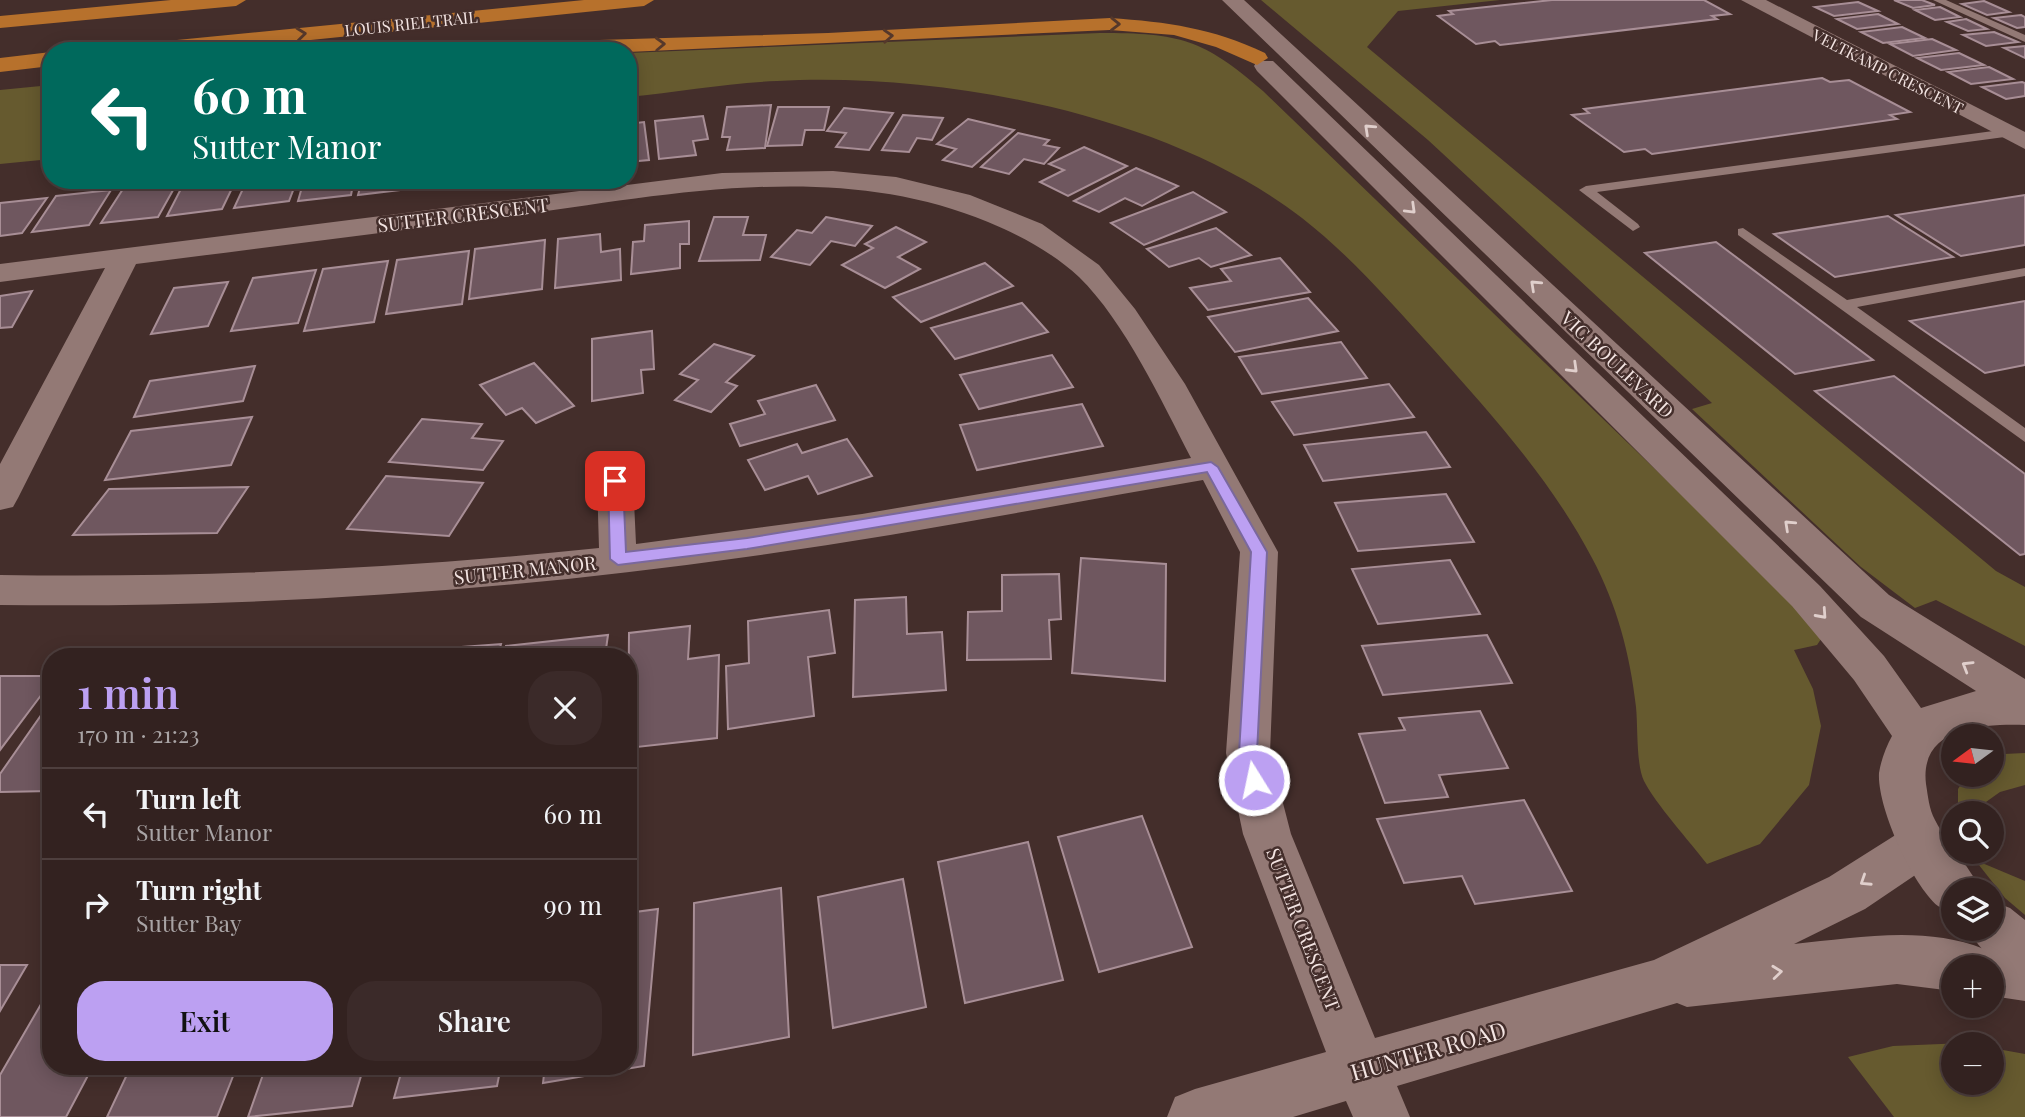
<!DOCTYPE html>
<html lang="en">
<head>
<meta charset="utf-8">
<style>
	body { margin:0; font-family:"Playfair Display",serif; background:#3b2a29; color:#f1f3f6; height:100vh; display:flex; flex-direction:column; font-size:26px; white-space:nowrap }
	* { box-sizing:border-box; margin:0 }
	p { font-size:23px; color:#a9a4a5 }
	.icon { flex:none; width:38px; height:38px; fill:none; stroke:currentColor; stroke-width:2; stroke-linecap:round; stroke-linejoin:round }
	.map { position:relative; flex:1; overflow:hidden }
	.drawer { position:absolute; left:42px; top:648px; width:595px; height:427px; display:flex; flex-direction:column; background:#332220; border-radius:28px; box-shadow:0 4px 18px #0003,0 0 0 2px #4e3f3e }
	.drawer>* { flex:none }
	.guide { position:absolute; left:42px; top:42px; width:595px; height:147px; border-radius:28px; box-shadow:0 4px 18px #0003,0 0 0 2px #4e3f3e; background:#00695c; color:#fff; overflow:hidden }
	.needle { width:46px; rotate:255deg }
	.controls { position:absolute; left:1941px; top:724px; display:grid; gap:14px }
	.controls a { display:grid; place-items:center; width:63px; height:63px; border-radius:50%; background:#332220; box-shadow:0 4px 18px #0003,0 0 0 2px #4e3f3e; font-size:35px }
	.pin { position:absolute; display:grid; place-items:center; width:60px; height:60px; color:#fff; margin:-30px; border-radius:14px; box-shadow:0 4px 10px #0006 }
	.me { position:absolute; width:77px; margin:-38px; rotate:350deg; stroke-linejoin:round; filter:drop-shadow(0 0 5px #0008) }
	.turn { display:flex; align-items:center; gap:24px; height:147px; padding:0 35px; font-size:32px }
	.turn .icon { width:91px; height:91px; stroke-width:2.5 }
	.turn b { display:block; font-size:49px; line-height:60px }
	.round { display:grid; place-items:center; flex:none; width:74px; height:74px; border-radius:28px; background:#3b2a29 }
	.head { display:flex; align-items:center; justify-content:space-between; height:119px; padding:0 35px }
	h1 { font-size:42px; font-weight:600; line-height:52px; color:#bca0f2 }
	.primary-button { display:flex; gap:14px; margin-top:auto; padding:14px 35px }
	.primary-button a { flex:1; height:80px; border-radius:28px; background:#bca0f2; color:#111; font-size:28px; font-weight:600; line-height:80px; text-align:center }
	.primary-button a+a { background:#3b2a29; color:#f1f3f6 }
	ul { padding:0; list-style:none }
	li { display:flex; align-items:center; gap:21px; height:91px; padding:0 35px; border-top:2px solid #4e3f3e }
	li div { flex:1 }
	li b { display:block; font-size:26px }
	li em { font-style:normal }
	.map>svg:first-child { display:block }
	.green { fill:#665a2f }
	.building { fill:#6f575f; stroke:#a88e96; stroke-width:2 }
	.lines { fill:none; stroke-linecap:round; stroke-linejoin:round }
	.service { fill:#937975; fill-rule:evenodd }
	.minor { fill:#937975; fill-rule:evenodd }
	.tertiary { fill:#937975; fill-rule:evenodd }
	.motorway { fill:#b7712c; fill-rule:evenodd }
	.oneway { stroke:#55382b }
	.oneway2 { stroke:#e0cfcc }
	.route { fill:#bca0f2; stroke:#7a689d; stroke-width:2 }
	.labels { text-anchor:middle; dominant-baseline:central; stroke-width:5; stroke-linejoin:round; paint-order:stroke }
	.far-street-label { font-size:16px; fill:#f3e4e2; stroke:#442e2b }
	.street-label { font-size:19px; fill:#f3e4e2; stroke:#442e2b }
	.near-street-label { font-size:23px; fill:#f3e4e2; stroke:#442e2b }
</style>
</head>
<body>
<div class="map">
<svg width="2025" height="1117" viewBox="0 0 2025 1117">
	<rect width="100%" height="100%" fill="#442e2b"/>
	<g class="green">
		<polygon points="1261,0 1500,0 1398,11 1367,47 1996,571 2025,587 2025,646 1936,600 1915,608 1861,567 1692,409 1712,403 1428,140"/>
		<path d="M1100 33C1180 33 1203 39 1263 91L1825 633 1817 645 1794 650 1813 689 1821 726 1809 785 1760 844 1707 864C1690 842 1655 803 1644 781 1636 765 1638 726 1636 707 1630 654 1617 605 1592 558 1551 480 1492 415 1434 350 1392 304 1352 257 1302 218 1167 114 944 72 777 81 727 83 678 92 628 97V53Z"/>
		<polygon points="51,85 51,159 0,164 0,90"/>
		<polygon points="2025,753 2025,785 2000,792 1969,814 1958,814 1958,789 1967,775 1992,775 1992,759 2004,754"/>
		<polygon points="1975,860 2025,881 2025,915 2005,898"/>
		<polygon points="1965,1043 1976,1045 1953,1045 1953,1083 1992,1083 1992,1048 2025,1054 2025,1117 1894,1117 1848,1057 1893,1046"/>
	</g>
	<g class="building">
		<polygon points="1552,0 1704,0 1730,14 1712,16 1717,19 1500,45 1495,41 1476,44 1438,16 1453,14 1449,11"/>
		<polygon points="1894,0 1922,0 1935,5 1913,8"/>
		<polygon points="1984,1 2009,12 1987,15 1962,4"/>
		<polygon points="1858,2 1878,11 1834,16 1815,7"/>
		<polygon points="1940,7 1960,17 1935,20 1915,10"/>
		<polygon points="1878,14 1898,24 1857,29 1837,19"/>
		<polygon points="2021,15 2025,17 2025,27 2017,28 1994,18"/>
		<polygon points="1966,19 1987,29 1968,31 1947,22"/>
		<polygon points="1902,27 1925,38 1883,43 1861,32"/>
		<polygon points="1994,32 2018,42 1986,46 1963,35"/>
		<polygon points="1932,39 1956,50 1913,56 1890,44"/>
		<polygon points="2025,46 2025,58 2004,48"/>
		<polygon points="1959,53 1984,65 1941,70 1917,58"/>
		<polygon points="1989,67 2013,79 1971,84 1948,72"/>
		<polygon points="1822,78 1830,82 1849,80 1910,112 1890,115 1897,119 1652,154 1645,149 1624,152 1572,115 1589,113 1584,109"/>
		<polygon points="2022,82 2025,83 2025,96 2006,99 1982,87"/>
		<polygon points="771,105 765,148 727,150 730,137 722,137 727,107"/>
		<polygon points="778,107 829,107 824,130 805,130 802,145 767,146"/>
		<polygon points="844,108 893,113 869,150 836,147 846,133 827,131"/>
		<polygon points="903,115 943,118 932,140 917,138 909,152 882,150"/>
		<polygon points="703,116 708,139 693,141 696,155 659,159 655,121"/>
		<polygon points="968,119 1014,130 972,167 943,160 956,149 937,144"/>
		<polygon points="644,122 649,160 628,162 628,124"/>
		<polygon points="1018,133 1049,140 1044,145 1059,148 1044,164 1024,159 1009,174 981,167"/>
		<polygon points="1084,147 1127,166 1068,196 1040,182 1064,170 1049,164"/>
		<polygon points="1136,168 1178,186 1142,206 1125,198 1099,212 1074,201"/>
		<polygon points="236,180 222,209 167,216 185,181"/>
		<polygon points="247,180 297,180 289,201 234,208"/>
		<polygon points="304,180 354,180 351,195 298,201"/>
		<polygon points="362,180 410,180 408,189 358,195"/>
		<polygon points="415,180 466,180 413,187"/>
		<polygon points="177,183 158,217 101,223 123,189"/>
		<polygon points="111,190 89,225 32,232 56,196"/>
		<polygon points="1193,192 1226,212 1144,245 1111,223"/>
		<polygon points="2025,195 2025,245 1961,256 1896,215"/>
		<polygon points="47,198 22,233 0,236 0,203"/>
		<polygon points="1888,216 1953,257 1835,277 1774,234"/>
		<polygon points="714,217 748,217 743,235 766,235 760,260 699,261"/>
		<polygon points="826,217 872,226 855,246 831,241 810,265 771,257 797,230 812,233"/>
		<polygon points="689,221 689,244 680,244 680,268 631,274 633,242 644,241 645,225"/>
		<polygon points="896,227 926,242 898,257 920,269 885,288 842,265 873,248 865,244"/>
		<polygon points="1216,228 1251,255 1211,267 1199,258 1169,267 1147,249"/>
		<polygon points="600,234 601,252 620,249 621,280 555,288 558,239"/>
		<polygon points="545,240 542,289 469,299 475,249"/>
		<polygon points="1716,242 1873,360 1795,374 1645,253"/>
		<polygon points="469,251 462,304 386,314 397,260"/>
		<polygon points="1280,258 1310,292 1208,310 1190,288 1231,281 1221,269"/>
		<polygon points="388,261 374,322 304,331 323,269"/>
		<polygon points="985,263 1013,286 921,322 893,297"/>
		<polygon points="316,270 298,323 231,331 253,278"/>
		<polygon points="228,282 208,326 151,334 174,288"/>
		<polygon points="32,291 12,327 0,328 0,296"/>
		<polygon points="1308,298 1338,331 1235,352 1208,317"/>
		<polygon points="2025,301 2025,365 1985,373 1910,321"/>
		<polygon points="1022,303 1048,332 955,359 931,328"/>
		<polygon points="652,331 654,369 641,370 643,393 592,401 592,339"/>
		<polygon points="1341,342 1367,378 1262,394 1239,357"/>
		<polygon points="714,344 754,356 726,382 737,386 711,412 675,400 698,380 680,374"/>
		<polygon points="1052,355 1073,387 979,409 960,375"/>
		<polygon points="534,363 574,406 536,423 522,408 506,415 480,385"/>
		<polygon points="255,366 243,401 134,417 150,381"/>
		<polygon points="1894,376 2025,474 2025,554 2020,555 1815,391"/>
		<polygon points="1389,384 1414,417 1294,435 1272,402"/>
		<polygon points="816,385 835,420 740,446 730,424 765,414 758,401"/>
		<polygon points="1082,404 1103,446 977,470 960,425"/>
		<polygon points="252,417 231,465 105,480 131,431"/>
		<polygon points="422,419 482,424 472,438 503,441 483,470 389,462"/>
		<polygon points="1426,432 1450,467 1323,481 1304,445"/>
		<polygon points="847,439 872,476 818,494 808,476 765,490 748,460 797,444 802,453"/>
		<polygon points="386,476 483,483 449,536 347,529"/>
		<polygon points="248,487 217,533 73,535 109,489"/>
		<polygon points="1446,494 1474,542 1358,551 1335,503"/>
		<polygon points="1081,558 1166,564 1165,681 1072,673"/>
		<polygon points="1450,560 1480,614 1378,624 1352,569"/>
		<polygon points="1059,574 1061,619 1049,620 1051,659 967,660 968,612 1002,611 1002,575"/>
		<polygon points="906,597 907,634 942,632 946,690 853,697 855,600"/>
		<polygon points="829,610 835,653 808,657 814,716 728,729 726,666 749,663 748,621"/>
		<polygon points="690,626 688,659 719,655 717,738 628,748 629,633"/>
		<polygon points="608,635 605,656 504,656 506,646"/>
		<polygon points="1487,635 1512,683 1383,695 1362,646"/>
		<polygon points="501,644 498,656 406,656 407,651"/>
		<polygon points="394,651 392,656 317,656"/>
		<polygon points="0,676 51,676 51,682 0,750"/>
		<polygon points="51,701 51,791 0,792 0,774"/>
		<polygon points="1480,711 1508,768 1439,775 1448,797 1385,803 1359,734 1405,730 1399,718"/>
		<polygon points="1524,800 1572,891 1475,904 1462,876 1404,883 1377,819"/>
		<polygon points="1142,816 1192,947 1099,972 1058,837"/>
		<polygon points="1028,842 1063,980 965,1003 938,862"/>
		<polygon points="903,879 926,1007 833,1028 818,897"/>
		<polygon points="781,888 789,1037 693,1055 694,903"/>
		<polygon points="658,909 644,1066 543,1083 545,1066 628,1066 628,913"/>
		<polygon points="0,965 27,965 0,1011"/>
		<polygon points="51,987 51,1066 93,1066 66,1117 0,1117 0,1075"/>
		<polygon points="131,1066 237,1066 217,1117 107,1117"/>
		<polygon points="266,1066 364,1066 352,1106 248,1117"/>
		<polygon points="403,1066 501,1066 497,1086 394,1098"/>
	</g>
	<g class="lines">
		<g class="service">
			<polygon points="1933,0 1946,0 2025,35 2025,42"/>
			<polygon points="2008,129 2012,130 2012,136 1597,192 1638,224 1640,227 1633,231 1579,190 1586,186"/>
			<polygon points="1743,228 1847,300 2025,268 2025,276 1857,307 2025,428 2025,442 1738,235 1738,229"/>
		</g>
		<g class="minor">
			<polygon points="1741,0 1766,0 2025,132 2025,149"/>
			<path d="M833 171 896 177 970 195 1042 224 1099 265 1135 309 1185 384 1278 552 1270 753 1291 834 1375 1038 1654 960 1829 877 1905 829 1922 823 1939 829 1946 844 1939 859 1865 909 1794 944C1856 938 1924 925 1984 949L1992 946 2025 949V1001L1992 996V968H1953V991L1897 984 1687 1007 1677 1003 1397 1086 1410 1117H1353L1346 1101 1293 1117H1167L1175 1097 1195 1089 1326 1052 1243 834 1226 753 1240 552 1203 480C1051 506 899 536 746 557 499 592 250 608 0 605V575C200 578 399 569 599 548L597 480 602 471 615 468 628 471 633 480 636 544 862 514 1191 458C1162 402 1125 322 1079 277 1053 253 1020 235 988 222 830 156 653 198 490 219 372 234 254 249 136 264L18 498 13 507 0 510V464L105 268 0 282V264L722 173Z"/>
		</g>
		<g class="tertiary">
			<path d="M1222 0H1244L1889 595 2025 679V725C1984 724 1919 726 1926 784 1928 796 1929 809 1935 820 1949 847 1968 863 1981 891H1953V913C1948 911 1942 909 1938 906 1912 884 1877 807 1879 773 1881 760 1886 747 1892 736L1854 680 1792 606 1257 71 1254 66 1257 61H1273L1820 586 1884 656 1921 708 1976 691 1861 617Z"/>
			<path d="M1992 901 2010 908 2025 920V977C2002 968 1979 952 1969 929H1992Z"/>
		</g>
		<g class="motorway">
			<polygon points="171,0 246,0 236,6 0,28 0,16"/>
			<polygon points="584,0 654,0 644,6 203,51 125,51 136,44"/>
			<path d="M1110 18C1168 22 1212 28 1265 53L1268 58 1257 65 1216 47 1174 35 1110 30 628 52 459 51 470 44 828 33Z"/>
			<polygon points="51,52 51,66 0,72 0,58"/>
		</g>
	</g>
	<defs><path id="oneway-chevron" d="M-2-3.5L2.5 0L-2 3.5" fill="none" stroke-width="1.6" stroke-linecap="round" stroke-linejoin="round" transform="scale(1.75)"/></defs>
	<g class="oneway">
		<use href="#oneway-chevron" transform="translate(1115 24) rotate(1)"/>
		<use href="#oneway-chevron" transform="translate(301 34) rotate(-6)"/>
		<use href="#oneway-chevron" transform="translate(888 36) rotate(-3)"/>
		<use href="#oneway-chevron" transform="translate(660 44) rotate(-2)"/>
	</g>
	<g class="oneway2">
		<use href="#oneway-chevron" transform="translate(1369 129) rotate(-137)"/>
		<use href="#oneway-chevron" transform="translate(1411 209) rotate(44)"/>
		<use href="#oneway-chevron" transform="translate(1535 285) rotate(-137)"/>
		<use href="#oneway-chevron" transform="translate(1573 368) rotate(44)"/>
		<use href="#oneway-chevron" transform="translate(1789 525) rotate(-137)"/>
		<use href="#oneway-chevron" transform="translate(1822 614) rotate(48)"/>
		<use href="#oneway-chevron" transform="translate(1967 666) rotate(-149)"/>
		<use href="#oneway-chevron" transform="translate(1865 881) rotate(147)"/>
		<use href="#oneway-chevron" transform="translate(1777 972) rotate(-6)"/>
	</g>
	<polygon class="route" points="1211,462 1218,467 1267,552 1257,753 1264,780 1261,786 1248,786 1239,753 1251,552 1207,472 747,549 618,565 610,559 608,481 615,476 623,481 626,552 747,538"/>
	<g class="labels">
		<g class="far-street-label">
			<text transform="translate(411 23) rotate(-6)">LOUIS RIEL TRAIL</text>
			<text transform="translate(1888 71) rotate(27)">VELTKAMP CRESCENT</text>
		</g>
		<g class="street-label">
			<text transform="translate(463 214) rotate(-7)">SUTTER CRESCENT</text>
			<text transform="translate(1618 364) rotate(43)">VIC BOULEVARD</text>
			<text transform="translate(525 569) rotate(-6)">SUTTER MANOR</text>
			<text transform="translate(1304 929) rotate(69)">SUTTER CRESCENT</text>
		</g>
		<g class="near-street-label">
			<text transform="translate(1428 1050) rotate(-16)">HUNTER ROAD</text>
		</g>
	</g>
</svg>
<div class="controls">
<a><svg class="needle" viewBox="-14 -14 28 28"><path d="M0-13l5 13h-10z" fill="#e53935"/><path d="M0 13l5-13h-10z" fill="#a9a4a5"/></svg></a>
<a><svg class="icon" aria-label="search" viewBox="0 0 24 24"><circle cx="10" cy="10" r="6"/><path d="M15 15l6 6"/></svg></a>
<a><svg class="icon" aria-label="layers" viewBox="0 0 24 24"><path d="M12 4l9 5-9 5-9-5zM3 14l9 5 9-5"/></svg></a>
<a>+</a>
<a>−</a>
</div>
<div class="pin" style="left:615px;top:481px;background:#d93025"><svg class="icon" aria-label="arrive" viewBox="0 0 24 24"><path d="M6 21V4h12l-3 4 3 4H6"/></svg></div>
<svg class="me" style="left:1254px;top:780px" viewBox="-20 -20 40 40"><circle r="17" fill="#bca0f2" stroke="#fff" stroke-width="3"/><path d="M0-11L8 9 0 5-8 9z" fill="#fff"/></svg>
<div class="guide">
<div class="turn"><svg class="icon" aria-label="left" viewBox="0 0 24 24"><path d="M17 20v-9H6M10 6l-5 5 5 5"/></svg><div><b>60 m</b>Sutter Manor</div></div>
</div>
<section class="drawer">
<div class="head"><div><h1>1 min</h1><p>170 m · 21:23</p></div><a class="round"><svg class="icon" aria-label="close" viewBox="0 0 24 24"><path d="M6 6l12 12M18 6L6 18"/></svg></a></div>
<ul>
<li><svg class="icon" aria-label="left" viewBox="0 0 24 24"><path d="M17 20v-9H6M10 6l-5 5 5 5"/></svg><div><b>Turn left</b><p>Sutter Manor</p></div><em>60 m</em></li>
<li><svg class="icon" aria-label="right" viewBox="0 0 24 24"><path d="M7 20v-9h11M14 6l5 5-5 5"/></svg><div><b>Turn right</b><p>Sutter Bay</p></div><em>90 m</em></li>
</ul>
<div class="primary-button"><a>Exit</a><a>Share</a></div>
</section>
</div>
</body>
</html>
